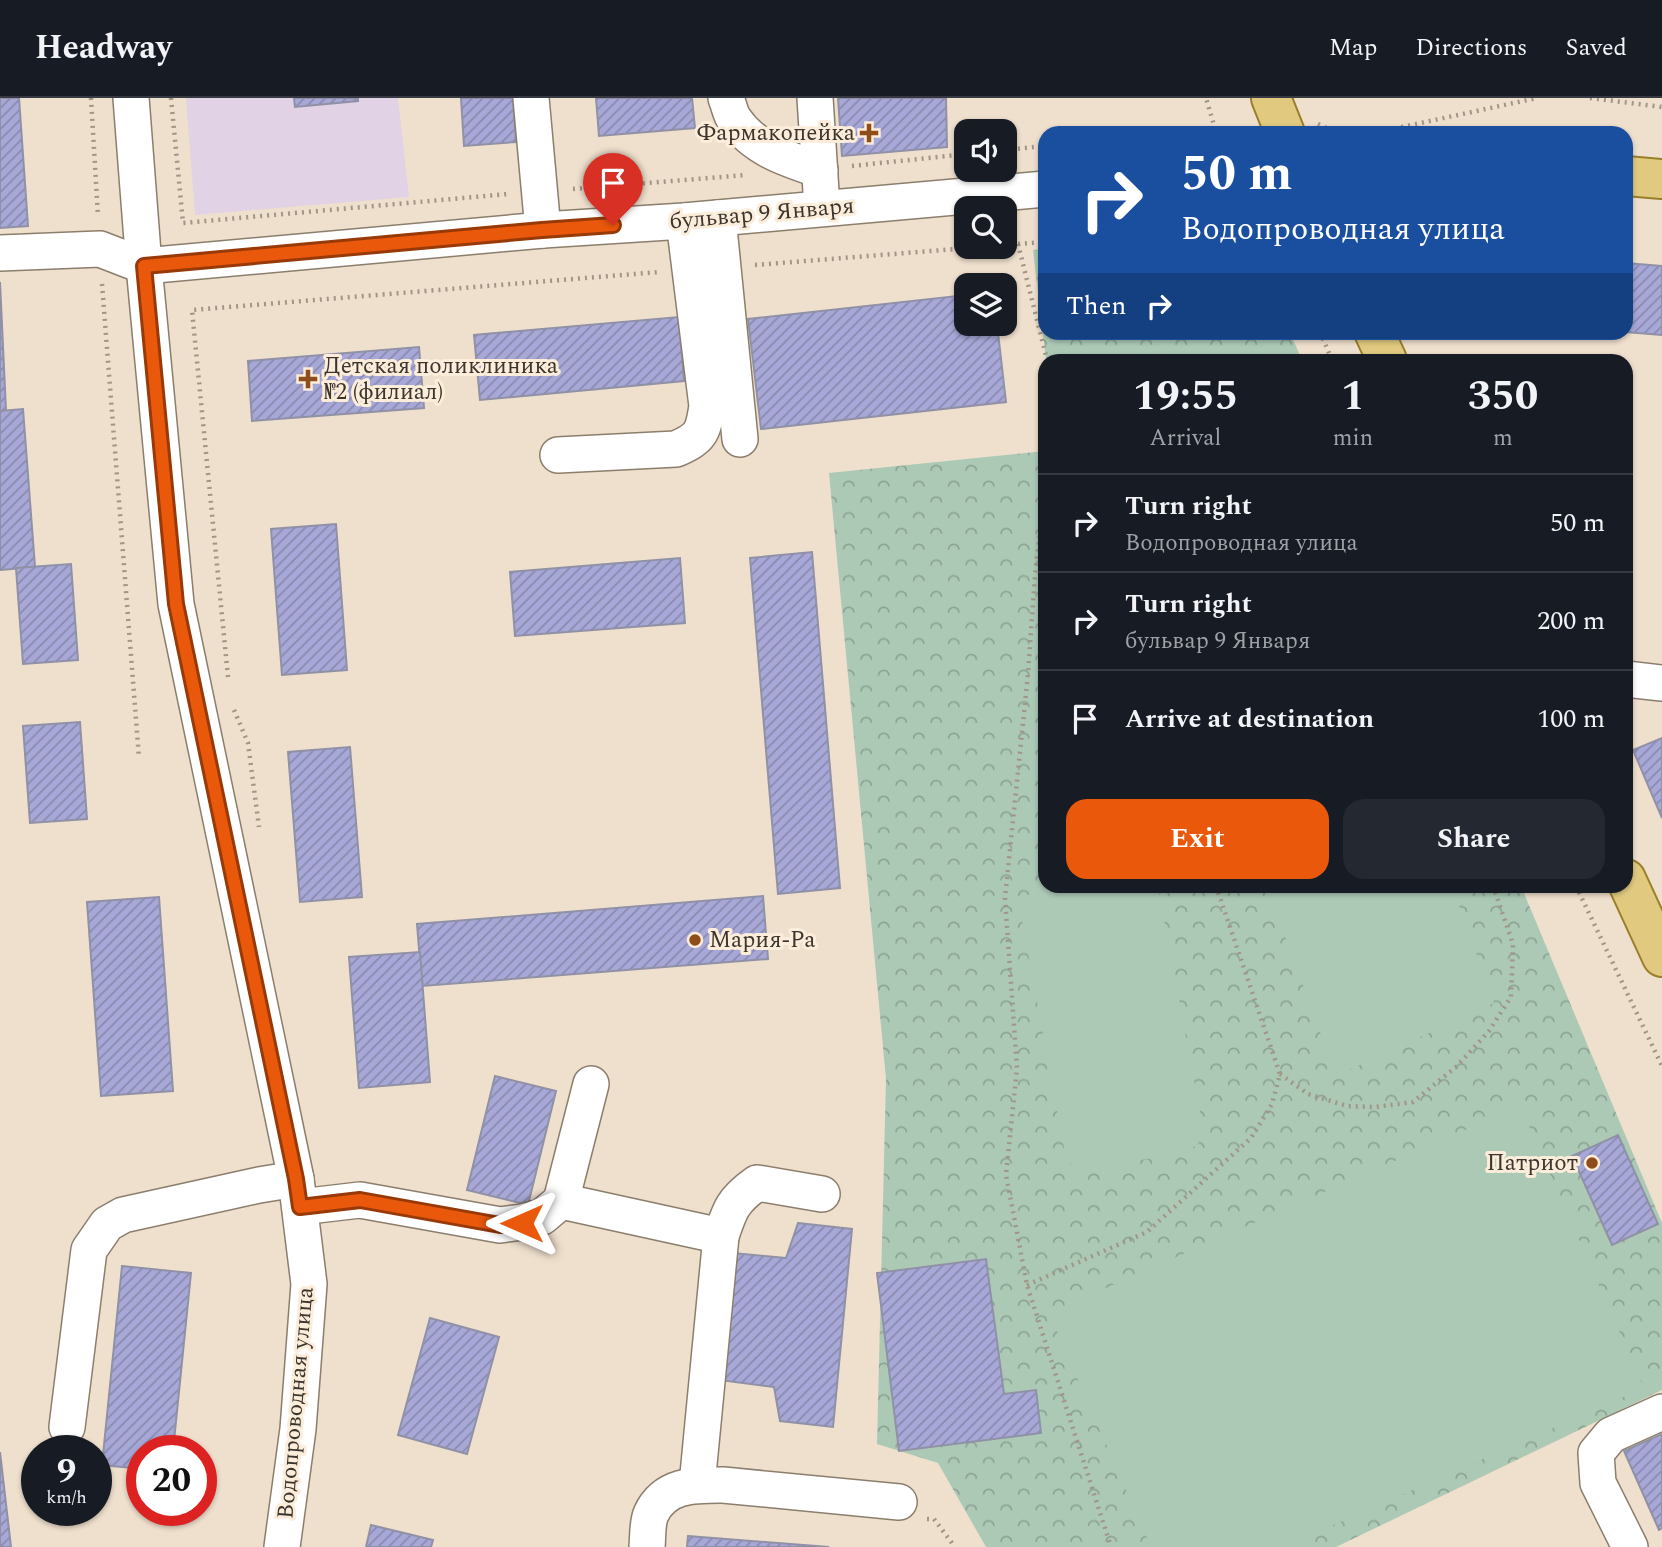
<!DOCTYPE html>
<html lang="en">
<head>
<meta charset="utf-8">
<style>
	body { margin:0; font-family:Spectral,serif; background:#242831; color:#f1f3f6; height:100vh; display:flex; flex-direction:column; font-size:26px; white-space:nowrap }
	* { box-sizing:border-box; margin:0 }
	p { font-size:23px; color:#9ea1a6 }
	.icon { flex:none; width:38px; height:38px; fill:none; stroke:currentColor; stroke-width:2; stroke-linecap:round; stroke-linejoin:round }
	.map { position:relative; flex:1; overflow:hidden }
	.sheet { position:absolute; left:1038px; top:256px; width:595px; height:539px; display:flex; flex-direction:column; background:#171b24; border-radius:21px; box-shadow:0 2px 5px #0004 }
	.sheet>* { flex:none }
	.banner { position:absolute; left:1038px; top:28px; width:595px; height:214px; border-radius:21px; box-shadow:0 2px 5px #0004; background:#1a4fa0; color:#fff; overflow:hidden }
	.tools { position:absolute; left:954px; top:21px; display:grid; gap:14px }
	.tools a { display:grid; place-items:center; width:63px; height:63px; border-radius:14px; background:#171b24; box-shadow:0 2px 5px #0004; font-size:35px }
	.speed { position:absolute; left:21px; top:1337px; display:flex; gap:14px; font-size:35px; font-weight:700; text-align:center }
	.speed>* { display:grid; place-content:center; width:91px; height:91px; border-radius:50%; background:#171b24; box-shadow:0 2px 5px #0004; line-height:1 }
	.speed small { font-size:18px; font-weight:400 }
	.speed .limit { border:10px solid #d22; background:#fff; color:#111 }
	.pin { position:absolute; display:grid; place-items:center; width:60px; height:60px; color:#fff; margin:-72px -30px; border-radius:50% 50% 50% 0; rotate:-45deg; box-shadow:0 0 7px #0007 }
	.pin .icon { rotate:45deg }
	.me { position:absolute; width:77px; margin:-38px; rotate:270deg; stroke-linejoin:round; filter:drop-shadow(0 0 5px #0008) }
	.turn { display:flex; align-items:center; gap:24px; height:147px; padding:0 28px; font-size:32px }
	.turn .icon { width:91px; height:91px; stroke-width:2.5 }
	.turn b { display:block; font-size:49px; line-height:60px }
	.then { display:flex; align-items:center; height:66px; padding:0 28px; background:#0003; gap:14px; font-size:26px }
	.eta { display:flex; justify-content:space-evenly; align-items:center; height:119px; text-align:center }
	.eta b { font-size:42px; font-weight:700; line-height:49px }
	.cta { display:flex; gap:14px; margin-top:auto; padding:14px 28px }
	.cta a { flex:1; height:80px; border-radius:21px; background:#ea580c; color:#fff; font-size:28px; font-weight:700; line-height:80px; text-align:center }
	.cta a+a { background:#242831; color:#f1f3f6 }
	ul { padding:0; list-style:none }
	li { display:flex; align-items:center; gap:21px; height:98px; padding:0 28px; border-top:2px solid #363941 }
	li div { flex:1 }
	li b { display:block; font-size:26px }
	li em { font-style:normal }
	header { display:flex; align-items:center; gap:42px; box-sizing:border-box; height:98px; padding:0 35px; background:#171b24; border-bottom:2px solid #363941 }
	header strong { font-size:33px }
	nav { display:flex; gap:38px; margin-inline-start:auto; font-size:24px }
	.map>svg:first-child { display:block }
	.education { fill:#e1d2e6 }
	.forest { fill:url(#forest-crowns) }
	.pitch { fill:#acc9b6 }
	.building { fill:url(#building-hatch); stroke:#9091a6; stroke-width:2 }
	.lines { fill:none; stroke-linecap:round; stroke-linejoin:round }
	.minor-casing { stroke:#8c7e6d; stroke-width:38 }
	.major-casing { stroke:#9a7f2b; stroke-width:42 }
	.path { stroke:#a09587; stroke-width:4.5; stroke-dasharray:2 5; stroke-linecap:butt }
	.minor { stroke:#fff; stroke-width:35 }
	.major { stroke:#e1ca7f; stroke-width:38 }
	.route-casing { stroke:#983908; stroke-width:18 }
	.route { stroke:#ea580c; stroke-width:12 }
	.poi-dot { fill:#8e4d19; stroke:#fcedda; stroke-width:2.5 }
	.labels { text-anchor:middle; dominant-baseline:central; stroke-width:6; stroke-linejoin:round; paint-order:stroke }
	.poi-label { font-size:23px; fill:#3b352e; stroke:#fcedda; text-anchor:end }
	.street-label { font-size:23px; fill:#3b352e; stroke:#fcedda }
</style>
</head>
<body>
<header>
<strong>Headway</strong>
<nav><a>Map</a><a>Directions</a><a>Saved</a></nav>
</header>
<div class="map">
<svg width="1662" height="1449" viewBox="0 0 1662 1449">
	<defs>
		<pattern id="forest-crowns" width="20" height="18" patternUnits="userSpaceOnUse" patternTransform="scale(1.75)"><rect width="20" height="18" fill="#acc9b6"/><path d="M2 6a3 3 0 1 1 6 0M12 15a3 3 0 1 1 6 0" fill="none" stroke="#8da494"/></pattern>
		<pattern id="building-hatch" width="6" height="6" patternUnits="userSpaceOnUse" patternTransform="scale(1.75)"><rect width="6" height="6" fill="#a7a8d7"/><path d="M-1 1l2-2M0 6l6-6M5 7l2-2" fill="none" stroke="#898aaf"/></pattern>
	</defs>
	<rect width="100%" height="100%" fill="#efdfcd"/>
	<polygon class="education" points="186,0 398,0 409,99 195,117"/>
	<g class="forest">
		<polygon points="1045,151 1045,234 1290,235 1302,262 1046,262 1033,152"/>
		<polygon points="1045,353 1045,788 1521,788 1662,1125 1662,1292 1336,1449 986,1449 938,1365 877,1346 886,981 829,375"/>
	</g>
	<g class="pitch">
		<polygon points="1059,788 1158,789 1203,1030 1198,1046 1187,1053 1085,1073 1075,1069 1066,1061 1021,817 1025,802 1032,792"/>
		<polygon points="1267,788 1452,788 1494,905 1336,978"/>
		<polygon points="1520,1008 1644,1290 1283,1449 1151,1449 1049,1215"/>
	</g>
	<g class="building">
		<polygon points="0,0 19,0 28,128 0,130"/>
		<polygon points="294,0 358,0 358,3 295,9"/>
		<polygon points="461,0 513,0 516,44 464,48"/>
		<polygon points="596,0 692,0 695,30 599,38"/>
		<polygon points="838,0 946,0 947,49 842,58"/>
		<polygon points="1626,165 1662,168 1662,237 1626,234"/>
		<polygon points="0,184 6,313 0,313"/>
		<polygon points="966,197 966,226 997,226 1006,304 761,331 748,221"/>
		<polygon points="679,219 684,283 480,302 474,237"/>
		<polygon points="419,249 424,310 252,323 248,263"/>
		<polygon points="23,311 35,469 0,472 0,313"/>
		<polygon points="336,426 347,572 282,577 271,431"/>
		<polygon points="812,454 840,790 778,796 750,460"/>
		<polygon points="680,460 685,525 515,538 510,474"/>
		<polygon points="71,466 78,562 23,566 16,470"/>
		<polygon points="80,624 87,721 30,725 23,628"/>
		<polygon points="1662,640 1662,720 1633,652"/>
		<polygon points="350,649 362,799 300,804 288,654"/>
		<polygon points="763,798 768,861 422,888 417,826"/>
		<polygon points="159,799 173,993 101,998 87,804"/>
		<polygon points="420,854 430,984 359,990 349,859"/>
		<polygon points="495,978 556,993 528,1107 467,1092"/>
		<polygon points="1618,1037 1658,1126 1612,1147 1572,1058"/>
		<polygon points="798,1125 852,1131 833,1329 780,1323 774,1289 719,1282 734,1155 786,1160"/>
		<polygon points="986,1161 1004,1296 1036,1292 1041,1335 899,1353 877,1175"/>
		<polygon points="122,1168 191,1175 173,1353 142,1353 142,1371 102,1367"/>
		<polygon points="430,1220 499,1239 467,1356 398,1337"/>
		<polygon points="1662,1336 1662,1430 1659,1432 1624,1353"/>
		<polygon points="0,1354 11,1449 0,1449"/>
		<polygon points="371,1427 433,1442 431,1449 366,1449"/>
		<polygon points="688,1438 829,1449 687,1449"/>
	</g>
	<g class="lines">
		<defs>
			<g id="minor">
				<polyline points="131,0 144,168 176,506 296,1081 309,1186 298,1331 282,1449"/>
				<polyline points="531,0 543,132"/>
				<path d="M726 0C729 7 730 15 734 21 754 51 787 61 820 72"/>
				<polyline points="815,0 821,94"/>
				<polyline points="718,120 740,341"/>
				<polyline points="0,155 100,151 144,168 543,132 684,123 1045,91"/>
				<path d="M558 357 676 351C701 340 703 335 707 308L684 123"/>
				<polyline points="1626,581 1662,585"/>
				<polyline points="561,1103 591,986"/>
				<polyline points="300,1109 360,1102 500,1127 522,1124 542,1119 561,1103 721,1138 697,1387"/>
				<path d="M721 1138C730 1111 733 1102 757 1085L822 1096"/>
				<polyline points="67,1329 89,1152 107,1126 123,1117 259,1087 296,1081"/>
				<path d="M647 1449C648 1439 647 1425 651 1416 665 1386 695 1387 723 1387L899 1404"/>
				<polyline points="1630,1449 1598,1385 1596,1355 1611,1337 1662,1314"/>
			</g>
			<g id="major">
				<polyline points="1271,0 1285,35"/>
				<polyline points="1626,78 1662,81"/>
				<polyline points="1374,234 1387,262"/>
				<polyline points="1626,781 1662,859"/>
			</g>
		</defs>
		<use href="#minor" class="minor-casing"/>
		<use href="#major" class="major-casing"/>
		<g class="path">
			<polyline points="91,0 98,118"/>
			<polyline points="171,0 183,125 508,96"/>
			<polyline points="1590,0 1662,9"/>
			<polyline points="1318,26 1331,32 1347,35"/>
			<polyline points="1205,35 1216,34 1206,0"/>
			<polyline points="1374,35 1537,0"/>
			<polyline points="1004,52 1045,48"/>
			<polyline points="852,68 966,56"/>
			<polyline points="573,91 746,77"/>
			<polyline points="1018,146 1047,262"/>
			<polyline points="1004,147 1045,144"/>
			<polyline points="755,167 981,149"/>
			<polyline points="102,186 139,660"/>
			<polyline points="1320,234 1332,262"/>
			<polyline points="1045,396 1035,476 1028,576 1005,800 1017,970 1006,1077 1027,1187 1111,1449"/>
			<polyline points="228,579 192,212 659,174"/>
			<polyline points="234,612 248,645 259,729"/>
			<polyline points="1576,788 1662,968"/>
			<polyline points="1280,976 1308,996 1347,1008 1375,1009 1413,1004 1457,968 1489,933 1511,899 1513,846 1493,788"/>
			<polyline points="1027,1187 1147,1134 1251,1040 1272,1006 1280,976 1216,788"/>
			<polyline points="927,1421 934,1421 955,1449"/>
		</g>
		<use href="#minor" class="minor"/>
		<use href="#major" class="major"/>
	</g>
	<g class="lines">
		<defs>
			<polyline id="route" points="522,1125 500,1127 360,1102 300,1109 296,1081 176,506 144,168 542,132 613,127"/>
		</defs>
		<use href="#route" class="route-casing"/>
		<use href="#route" class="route"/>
	</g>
	<g class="poi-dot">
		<path d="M865.5 24.5h7v7h7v7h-7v7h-7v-7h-7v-7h7z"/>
		<path d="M304.5 270.5h7v7h7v7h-7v7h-7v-7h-7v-7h7z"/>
		<circle cx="695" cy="842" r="7"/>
		<circle cx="1592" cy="1065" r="7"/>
	</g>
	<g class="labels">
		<g class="poi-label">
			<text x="855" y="35">Фармакопейка</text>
			<text x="324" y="268" text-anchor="start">Детская поликлиника<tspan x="324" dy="26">№2 (филиал)</tspan></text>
			<text x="709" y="842" text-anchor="start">Мария-Ра</text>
			<text x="1578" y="1065">Патриот</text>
		</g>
		<g class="street-label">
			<text transform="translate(762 116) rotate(-5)">бульвар 9 Января</text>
			<text transform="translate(296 1305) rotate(-85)">Водопроводная улица</text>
		</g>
	</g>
</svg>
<div class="tools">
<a><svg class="icon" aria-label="sound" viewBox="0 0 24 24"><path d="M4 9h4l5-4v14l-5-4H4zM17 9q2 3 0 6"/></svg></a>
<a><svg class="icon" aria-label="search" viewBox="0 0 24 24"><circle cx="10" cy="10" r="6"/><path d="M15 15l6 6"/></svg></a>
<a><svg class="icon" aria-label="layers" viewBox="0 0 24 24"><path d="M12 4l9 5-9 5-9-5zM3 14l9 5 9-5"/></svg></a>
</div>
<div class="speed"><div>9<small>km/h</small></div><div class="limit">20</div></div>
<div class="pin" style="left:613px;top:127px;background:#d93025"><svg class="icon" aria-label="arrive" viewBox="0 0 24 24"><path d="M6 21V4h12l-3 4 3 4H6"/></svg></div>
<svg class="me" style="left:522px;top:1125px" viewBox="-20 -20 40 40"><path d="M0-17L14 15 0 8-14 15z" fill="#ea580c" stroke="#fff" stroke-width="4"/></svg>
<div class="banner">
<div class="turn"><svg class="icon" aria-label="right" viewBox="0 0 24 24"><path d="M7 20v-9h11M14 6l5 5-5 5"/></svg><div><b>50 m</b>Водопроводная улица</div></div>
<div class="then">Then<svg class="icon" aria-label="right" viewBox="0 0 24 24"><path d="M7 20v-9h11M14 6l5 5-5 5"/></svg></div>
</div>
<section class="sheet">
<div class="eta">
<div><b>19:55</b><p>Arrival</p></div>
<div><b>1</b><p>min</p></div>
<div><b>350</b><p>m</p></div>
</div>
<ul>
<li><svg class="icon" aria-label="right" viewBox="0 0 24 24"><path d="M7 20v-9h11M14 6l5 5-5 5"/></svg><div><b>Turn right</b><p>Водопроводная улица</p></div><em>50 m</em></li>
<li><svg class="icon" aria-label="right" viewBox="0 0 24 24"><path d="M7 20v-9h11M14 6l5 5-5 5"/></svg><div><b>Turn right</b><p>бульвар 9 Января</p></div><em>200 m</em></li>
<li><svg class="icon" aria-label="arrive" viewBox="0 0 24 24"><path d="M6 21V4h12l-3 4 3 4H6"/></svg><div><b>Arrive at destination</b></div><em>100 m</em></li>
</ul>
<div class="cta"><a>Exit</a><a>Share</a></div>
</section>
</div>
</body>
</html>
